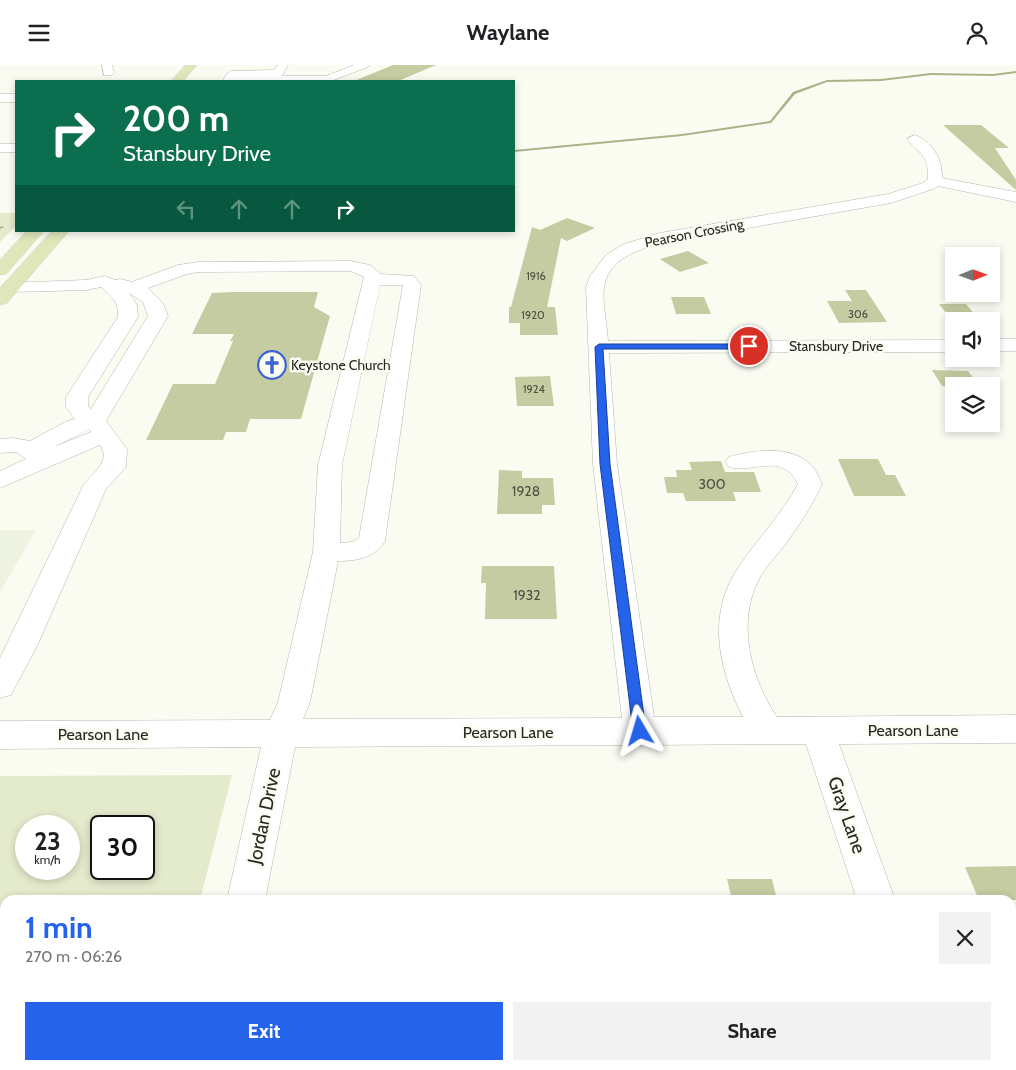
<!DOCTYPE html>
<html lang="en">
<head>
<meta charset="utf-8">
<style>
	body { margin:0; font-family:Cabin,sans-serif; background:#f2f2f2; color:#202124; height:100vh; display:flex; flex-direction:column; font-size:19px; white-space:nowrap }
	* { box-sizing:border-box; margin:0 }
	p { font-size:16px; color:#757577 }
	.icon { flex:none; width:28px; height:28px; fill:none; stroke:currentColor; stroke-width:2; stroke-linecap:round; stroke-linejoin:round }
	.map { position:relative; flex:1; overflow:hidden }
	.panel { position:absolute; left:0px; top:830px; width:1016px; height:175px; display:flex; flex-direction:column; background:#fff; border-radius:15px 15px 0 0; box-shadow:0 2px 8px #0003 }
	.panel>* { flex:none }
	.banner { position:absolute; left:15px; top:15px; width:500px; height:152px; border-radius:0px; box-shadow:0 2px 8px #0003; background:#0b6e4f; color:#fff; overflow:hidden }
	.needle { width:32px; rotate:89deg }
	.fabs { position:absolute; left:945px; top:182px; display:grid; gap:10px }
	.fabs a { display:grid; place-items:center; width:55px; height:55px; border-radius:0px; background:#fff; box-shadow:0 2px 8px #0003; font-size:25px }
	.speed { position:absolute; left:15px; top:750px; display:flex; gap:10px; font-size:25px; font-weight:700; text-align:center }
	.speed>* { display:grid; place-content:center; width:65px; height:65px; border-radius:50%; background:#fff; box-shadow:0 2px 8px #0003; line-height:1 }
	.speed small { font-size:12px; font-weight:400 }
	.speed .limit { border:2px solid #111; border-radius:8px; background:#fff; color:#111 }
	.pin { position:absolute; display:grid; place-items:center; width:42px; height:42px; color:#fff; margin:-21px; border:2px solid #fff; border-radius:50%; box-shadow:0 1px 5px #0007 }
	.me { position:absolute; width:55px; margin:-28px; rotate:353deg; stroke-linejoin:round; filter:drop-shadow(0 0 4px #0008) }
	.turn { display:flex; align-items:center; gap:18px; height:105px; padding:0 25px; font-size:22px }
	.turn .icon { width:65px; height:65px; stroke-width:2.5 }
	.turn b { display:block; font-size:35px; line-height:42px }
	.lanes { display:flex; align-items:center; height:48px; padding:0 25px; background:#0003; justify-content:center; gap:25px; direction:ltr }
	.lanes .off { opacity:.35 }
	.round { display:grid; place-items:center; flex:none; width:52px; height:52px; border-radius:0px; background:#f2f2f2 }
	.overview { display:flex; align-items:center; justify-content:space-between; height:85px; padding:0 25px }
	h1 { font-size:30px; font-weight:700; line-height:38px; color:#2563eb }
	.action { display:flex; gap:10px; margin-top:auto; padding:10px 25px }
	.action a { flex:1; height:58px; border-radius:0px; background:#2563eb; color:#fff; font-size:20px; font-weight:700; line-height:58px; text-align:center }
	.action a+a { background:#f2f2f2; color:#202124 }
	header { display:flex; justify-content:space-between; align-items:center; height:65px; padding:0 25px; background:#fff; font-size:22px; font-weight:700 }
	.map>svg:first-child { display:block }
	.built { fill:#eef2e0 }
	.green { fill:#e4eacc; fill-rule:evenodd }
	.lines { fill:none; stroke-linecap:round; stroke-linejoin:round }
	.stream { fill:#abb288; fill-rule:evenodd }
	.building { fill:#c5cca2 }
	.minor-casing { stroke:#b4b6ad; stroke-width:1 }
	.major-casing { stroke:#d8d8d8; stroke-width:1 }
	.minor { fill:#fff; fill-rule:evenodd }
	.major { fill:#dfe6b9; fill-rule:evenodd }
	.route { fill:#2563eb; stroke:#184099 }
	.labels { text-anchor:middle; dominant-baseline:central; stroke-width:5; stroke-linejoin:round; paint-order:stroke }
	.far-number-label { font-size:11px; fill:#4e5044 }
	.far-street-label { font-size:14px; fill:#272724; stroke:#fafcf2 }
	.far-poi-label { font-size:14px; fill:#272724; stroke:#fafcf2; text-anchor:start }
	.number-label { font-size:14px; fill:#4e5044 }
	.street-label { font-size:16px; fill:#272724; stroke:#fafcf2 }
	.near-street-label { font-size:19px; fill:#272724; stroke:#fafcf2 }
</style>
</head>
<body>
<header><svg class="icon" aria-label="menu" viewBox="0 0 24 24"><path d="M4 6h16M4 12h16M4 18h16"/></svg>Waylane<svg class="icon" aria-label="person" viewBox="0 0 24 24"><circle cx="12" cy="8" r="4"/><path d="M4 21q1-7 8-7t8 7"/></svg></header>
<div class="map">
<svg width="1016" height="1005" viewBox="0 0 1016 1005">
	<rect width="100%" height="100%" fill="#fafcf2"/>
	<polygon class="built" points="0,465 36,465 0,527"/>
	<g class="green">
		<polygon points="0,148 16,148 16,161 0,177"/>
		<path d="M232 710 200 835H5V1000H158L157 1005H0V711ZM26 761H69V804H26ZM101 761H144V804H101Z"/>
	</g>
	<g class="lines">
		<g class="stream">
			<polygon points="1016,6 1016,8 993,11 931,10 881,16 827,17 795,29 771,58 682,71 514,87 514,85 682,69 770,56 793,27 827,15 881,14 931,8 993,9"/>
			<polygon points="2,161 4,162 0,164 0,162"/>
		</g>
	</g>
	<g class="building">
		<polygon points="393,0 436,0 398,16 354,16"/>
		<polygon points="943,60 981,60 1009,83 995,83 1016,115 1016,125"/>
		<polygon points="567,153 595,163 567,176 561,173 547,242 555,242 558,270 520,270 520,258 509,258 509,242 511,242 532,162 540,165"/>
		<polygon points="688,186 709,198 680,207 660,194"/>
		<polygon points="845,225 866,225 887,257 839,258 827,236 852,236"/>
		<polygon points="232,227 318,227 314,242 330,251 301,354 250,354 246,367 226,367 223,375 146,375 173,319 215,319 233,276 230,276 234,269 192,269 212,228"/>
		<polygon points="671,232 704,232 711,249 676,249"/>
		<polygon points="939,239 966,239 980,256 952,256"/>
		<polygon points="932,305 968,306 979,321 942,321"/>
		<polygon points="550,311 554,341 517,341 515,312"/>
		<polygon points="838,394 878,394 886,410 895,410 906,431 854,431"/>
		<polygon points="721,396 725,407 754,407 761,427 733,427 736,436 686,436 683,428 667,428 664,412 677,412 676,405 692,405 689,397"/>
		<polygon points="499,405 522,406 522,413 553,413 555,440 542,440 542,449 497,449"/>
		<polygon points="482,501 554,501 557,554 485,554 486,518 481,518"/>
		<polygon points="1016,801 1016,835 979,835 965,802"/>
		<polygon points="727,814 772,814 777,835 732,835"/>
	</g>
	<g class="lines">
		<defs>
			<g id="minor">
				<polygon points="102,0 112,0 114,8 112,10 104,10"/>
				<polygon points="278,0 288,0 282,11 326,11 354,0 369,0 368,2 331,16 225,16 223,14 230,6 274,5"/>
				<rect x="0" y="29" width="16" height="8"/>
				<path d="M914 70C932 75 943 95 942 113L1016 127V137L938 121 933 124 891 138 662 178C639 184 608 194 604 222 602 237 607 260 608 276L954 275V287L609 288 617 399 654 652H743C718 603 706 548 740 500 759 472 782 449 798 419 782 386 754 409 729 402L725 397 729 392C754 385 793 379 813 402 817 407 819 413 822 419 812 441 799 461 784 481 776 492 765 502 759 514 736 558 751 614 777 652L1016 650V678L839 679 895 835H857L806 679 295 682 265 835H227L261 682 0 684V656L270 655 278 637 313 487 318 400 364 212 351 206 199 207 187 209 148 223 163 238 168 251 106 356 127 384 126 402 106 424 38 579 11 630 0 633V593L83 421C91 409 112 397 100 380L0 423V406L26 394 16 387 0 388V374L13 373 30 376 67 356 75 354 66 342V332L118 252C119 237 112 231 101 222L86 225 11 227 5 226 2 222 5 218 86 215 105 211 115 215 120 214 132 217 178 200 199 197 351 196 370 200 381 209 414 211 421 220 385 476C375 493 356 496 338 496L310 637 303 654 622 653 593 399 586 222 590 211 606 190 622 180 643 173 660 168 888 129 923 118 928 114C929 90 920 90 907 74ZM380 220H403L359 473 352 477 340 478 342 400ZM129 228 143 237 148 251 91 344 88 341V332L138 252 137 240ZM89 364 91 367 54 382Z"/>
				<rect x="0" y="79" width="16" height="8"/>
				<rect x="991" y="274" width="25" height="12"/>
				<polygon points="189,1000 233,1000 232,1005 188,1005"/>
				<polygon points="909,1000 953,1000 955,1005 911,1005"/>
			</g>
			<g id="major">
				<polygon points="186,0 197,0 183,16 171,16"/>
				<polygon points="27,166 44,166 6,209 0,210 0,195"/>
				<polygon points="52,166 69,166 7,238 0,240 0,223"/>
			</g>
		</defs>
		<use href="#minor" class="minor-casing"/>
		<use href="#major" class="major-casing"/>
		<use href="#minor" class="minor"/>
		<use href="#major" class="major"/>
	</g>
	<polygon class="route" points="599,279 749,279 753,281 749,284 603,284 610,399 646,666 644,670 640,672 635,670 633,666 600,399 595,282"/>
	<defs>
		<symbol id="church-ring" viewBox="-11 -11 22 22"><circle r="9.5" fill="#fafcf2" stroke="#3b63d4" stroke-width="1.5"/><path d="M-1.2-6h2.4v3.5h3.3v2.4h-3.3V6h-2.4V-.1h-3.3v-2.4h3.3Z" fill="#3b63d4"/></symbol>
	</defs>
	<g fill-rule="evenodd">
		<use href="#church-ring" x="256" y="284" width="32" height="32"/>
	</g>
	<g class="labels">
		<g class="far-number-label">
			<text x="536" y="211">1916</text>
			<text x="858" y="249">306</text>
			<text x="533" y="250">1920</text>
			<text x="534" y="324">1924</text>
		</g>
		<g class="far-street-label">
			<text transform="translate(694 168) rotate(-11)">Pearson Crossing</text>
			<text x="836" y="281">Stansbury Drive</text>
		</g>
		<g class="far-poi-label">
			<text x="291" y="300">Keystone Church</text>
		</g>
		<g class="number-label">
			<text x="712" y="419">300</text>
			<text x="526" y="426">1928</text>
			<text x="527" y="530">1932</text>
		</g>
		<g class="street-label">
			<text x="913" y="665">Pearson Lane</text>
			<text x="508" y="667">Pearson Lane</text>
			<text x="103" y="669">Pearson Lane</text>
		</g>
		<g class="near-street-label">
			<text transform="translate(847 750) rotate(71)">Gray Lane</text>
			<text transform="translate(264 751) rotate(-78)">Jordan Drive</text>
		</g>
	</g>
</svg>
<div class="fabs">
<a><svg class="needle" viewBox="-14 -14 28 28"><path d="M0-13l5 13h-10z" fill="#e53935"/><path d="M0 13l5-13h-10z" fill="#757577"/></svg></a>
<a><svg class="icon" aria-label="sound" viewBox="0 0 24 24"><path d="M4 9h4l5-4v14l-5-4H4zM17 9q2 3 0 6"/></svg></a>
<a><svg class="icon" aria-label="layers" viewBox="0 0 24 24"><path d="M12 4l9 5-9 5-9-5zM3 14l9 5 9-5"/></svg></a>
</div>
<div class="speed"><div>23<small>km/h</small></div><div class="limit">30</div></div>
<div class="pin" style="left:749px;top:281px;background:#d93025"><svg class="icon" aria-label="arrive" viewBox="0 0 24 24"><path d="M6 21V4h12l-3 4 3 4H6"/></svg></div>
<svg class="me" style="left:640px;top:666px" viewBox="-20 -20 40 40"><path d="M0-17L14 15 0 8-14 15z" fill="#2563eb" stroke="#fff" stroke-width="4"/></svg>
<div class="banner">
<div class="turn"><svg class="icon" aria-label="right" viewBox="0 0 24 24"><path d="M7 20v-9h11M14 6l5 5-5 5"/></svg><div><b>200 m</b>Stansbury Drive</div></div>
<div class="lanes"><svg class="icon off" aria-label="left" viewBox="0 0 24 24"><path d="M17 20v-9H6M10 6l-5 5 5 5"/></svg><svg class="icon off" aria-label="ahead" viewBox="0 0 24 24"><path d="M12 20V5M6 11l6-6 6 6"/></svg><svg class="icon off" aria-label="ahead" viewBox="0 0 24 24"><path d="M12 20V5M6 11l6-6 6 6"/></svg><svg class="icon" aria-label="right" viewBox="0 0 24 24"><path d="M7 20v-9h11M14 6l5 5-5 5"/></svg></div>
</div>
<section class="panel">
<div class="overview"><div><h1>1 min</h1><p>270 m · 06:26</p></div><a class="round"><svg class="icon" aria-label="close" viewBox="0 0 24 24"><path d="M6 6l12 12M18 6L6 18"/></svg></a></div>
<div class="action"><a>Exit</a><a>Share</a></div>
</section>
</div>
</body>
</html>
